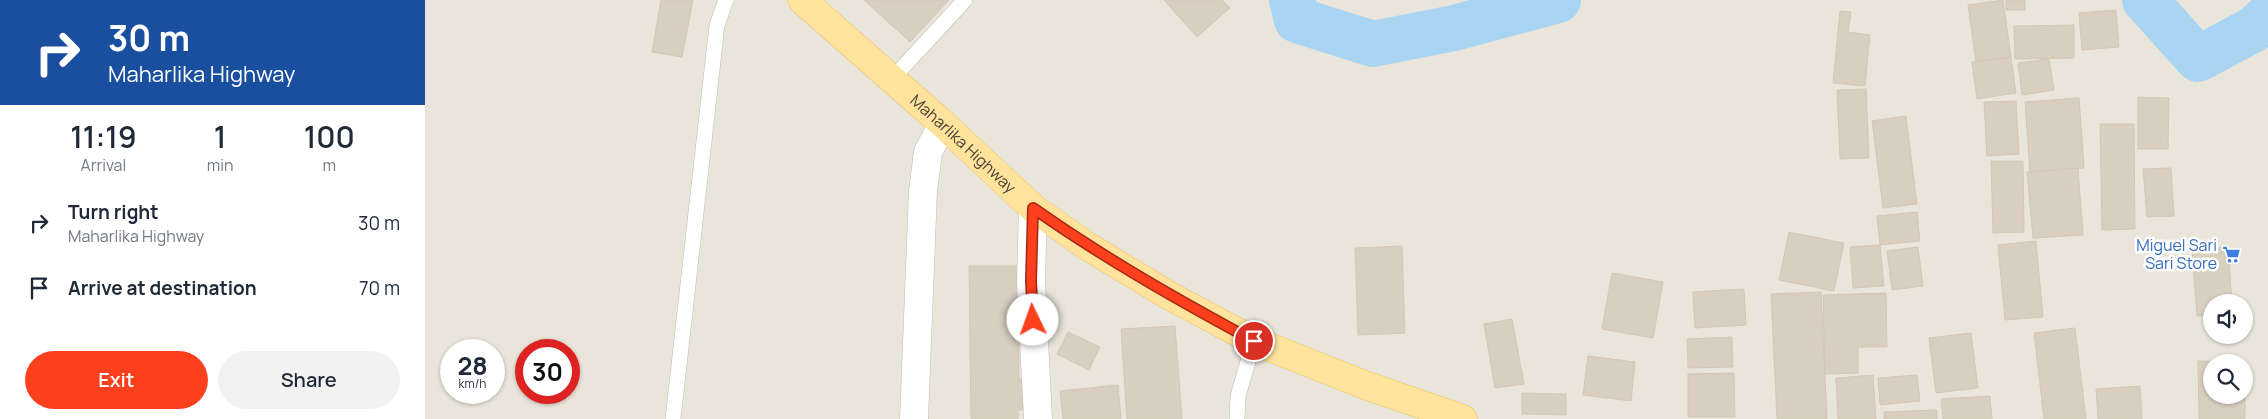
<!DOCTYPE html>
<html lang="en">
<head>
<meta charset="utf-8">
<style>
	body { margin:0; font-family:Manrope,sans-serif; background:#f2f2f3; color:#1f2937; height:100vh; display:flex; flex-direction:column; font-size:19px; white-space:nowrap }
	* { box-sizing:border-box; margin:0 }
	p { font-size:16px; color:#747a83 }
	.icon { flex:none; width:28px; height:28px; fill:none; stroke:currentColor; stroke-width:2; stroke-linecap:round; stroke-linejoin:round }
	.map { position:relative; flex:1; overflow:hidden }
	.side { display:flex; flex-direction:column; background:#fff; width:425px }
	.side>* { flex:none }
	.top-card { background:#1a4fa0; color:#fff; overflow:hidden }
	.fabs { position:absolute; left:1778px; top:294px; display:grid; gap:10px }
	.fabs a { display:grid; place-items:center; width:50px; height:50px; border-radius:50%; background:#fff; box-shadow:0 1px 4px #0004; font-size:25px }
	.speed { position:absolute; left:15px; top:339px; display:flex; gap:10px; font-size:25px; font-weight:700; text-align:center }
	.speed>* { display:grid; place-content:center; width:65px; height:65px; border-radius:50%; background:#fff; box-shadow:0 1px 4px #0004; line-height:1 }
	.speed small { font-size:12px; font-weight:400 }
	.speed .limit { border:8px solid #d22; background:#fff; color:#111 }
	.pin { position:absolute; display:grid; place-items:center; width:42px; height:42px; color:#fff; margin:-21px; border:2px solid #fff; border-radius:50%; box-shadow:0 1px 5px #0007 }
	.me { position:absolute; width:55px; margin:-28px; rotate:357deg; stroke-linejoin:round; filter:drop-shadow(0 0 4px #0008) }
	.turn { display:flex; align-items:center; gap:18px; height:105px; padding:0 25px; font-size:22px }
	.turn .icon { width:65px; height:65px; stroke-width:2.5 }
	.turn b { display:block; font-size:35px; line-height:42px }
	.eta { display:flex; justify-content:space-evenly; align-items:center; height:85px; text-align:center }
	.eta b { font-size:30px; font-weight:600; line-height:35px }
	.button { display:flex; gap:10px; margin-top:auto; padding:10px 25px }
	.button a { flex:1; height:58px; border-radius:30px; background:#fc3f1d; color:#fff; font-size:20px; font-weight:600; line-height:58px; text-align:center }
	.button a+a { background:#f2f2f3; color:#1f2937 }
	ul { padding:0; list-style:none }
	li { display:flex; align-items:center; gap:15px; height:65px; padding:0 25px }
	li div { flex:1 }
	li b { display:block; font-size:19px }
	li em { font-style:normal }
	main { display:flex; flex:1; min-height:0 }
	.map>svg:first-child { display:block }
	.residential { fill:#eae5da; fill-rule:evenodd }
	.lines { fill:none; stroke-linecap:round; stroke-linejoin:round }
	.river { stroke:#a9d4f2; stroke-width:46 }
	.building { fill:#d8cfc1; stroke:#d3c7b4; fill-rule:evenodd }
	.lane-casing { stroke:#c2bbae; stroke-width:16 }
	.street-casing { stroke:#c2bbae; stroke-width:29 }
	.primary-casing { stroke:#e6c16a; stroke-width:29 }
	.lane { stroke:#fff; stroke-width:15 }
	.street { stroke:#fff; stroke-width:28 }
	.primary { stroke:#ffe39c; stroke-width:28 }
	.route-casing { stroke:#a42913; stroke-width:12 }
	.route { stroke:#fc3f1d; stroke-width:9 }
	.labels { text-anchor:middle; dominant-baseline:central; stroke-width:5; stroke-linejoin:round; paint-order:stroke }
	.street-label { font-size:16px; fill:#4b4439; stroke:#fff }
	.shop-label { font-size:16px; fill:#366cbe; stroke:#fff; text-anchor:end }
</style>
</head>
<body>
<main>
<section class="side">
<div class="top-card">
<div class="turn"><svg class="icon" aria-label="right" viewBox="0 0 24 24"><path d="M7 20v-9h11M14 6l5 5-5 5"/></svg><div><b>30 m</b>Maharlika Highway</div></div>
</div>
<div class="eta">
<div><b>11:19</b><p>Arrival</p></div>
<div><b>1</b><p>min</p></div>
<div><b>100</b><p>m</p></div>
</div>
<ul>
<li><svg class="icon" aria-label="right" viewBox="0 0 24 24"><path d="M7 20v-9h11M14 6l5 5-5 5"/></svg><div><b>Turn right</b><p>Maharlika Highway</p></div><em>30 m</em></li>
<li><svg class="icon" aria-label="arrive" viewBox="0 0 24 24"><path d="M6 21V4h12l-3 4 3 4H6"/></svg><div><b>Arrive at destination</b></div><em>70 m</em></li>
</ul>
<div class="button"><a>Exit</a><a>Share</a></div>
</section>
<div class="map">
<svg width="1843" height="419" viewBox="0 0 1843 419">
	<rect width="100%" height="100%" fill="#f6f3ec"/>
	<path class="residential" d="M0 0H1843V419H0ZM1786 302H1819V335H1786ZM26 350H69V392H26ZM101 350H144V392H101ZM1786 362H1819V395H1786Z"/>
	<g class="lines">
		<g class="river">
			<polyline points="867,0 872,20 948,44 1029,28 1133,0"/>
			<polyline points="1720,0 1773,59 1829,29 1843,16"/>
		</g>
	</g>
	<g class="building">
		<polygon points="236,0 268,0 257,57 227,52"/>
		<polygon points="439,0 524,0 485,42"/>
		<polygon points="739,0 797,0 805,8 772,37"/>
		<polygon points="1578,0 1586,57 1551,62 1543,5"/>
		<rect x="1581" y="0" width="19" height="10"/>
		<polygon points="1691,10 1694,47 1657,50 1654,13"/>
		<polygon points="1415,11 1426,12 1423,32 1445,35 1440,86 1408,83"/>
		<polygon points="1649,25 1649,58 1590,59 1589,26"/>
		<polygon points="1586,57 1591,93 1552,99 1547,62"/>
		<polygon points="1624,59 1629,90 1597,95 1593,63"/>
		<polygon points="1441,89 1444,158 1415,159 1412,90"/>
		<polygon points="1713,97 1744,98 1743,149 1713,149"/>
		<polygon points="1654,98 1659,168 1605,172 1600,102"/>
		<polygon points="1591,101 1594,154 1562,156 1559,102"/>
		<polygon points="1481,116 1492,204 1458,208 1447,121"/>
		<polygon points="1675,124 1709,124 1710,229 1677,230"/>
		<polygon points="1566,161 1598,161 1599,232 1568,233"/>
		<polygon points="1653,168 1658,235 1608,238 1602,172"/>
		<polygon points="1746,168 1749,216 1722,217 1718,169"/>
		<polygon points="1492,212 1495,241 1455,245 1452,216"/>
		<polygon points="1364,232 1419,243 1409,291 1354,280"/>
		<polygon points="1611,241 1618,317 1580,320 1573,245"/>
		<polygon points="1455,245 1459,286 1428,288 1425,247"/>
		<polygon points="977,246 980,333 933,335 930,248"/>
		<polygon points="1493,247 1498,286 1467,290 1462,251"/>
		<polygon points="1803,247 1807,302 1786,302 1786,315 1772,316 1767,250"/>
		<polygon points="544,266 593,266 594,380 605,379 606,410 593,410 593,419 546,419"/>
		<polygon points="1187,273 1238,282 1228,338 1177,329"/>
		<polygon points="1319,289 1321,325 1270,328 1268,292"/>
		<polygon points="1396,292 1402,419 1352,419 1346,294"/>
		<polygon points="1461,293 1462,347 1433,347 1433,373 1400,374 1398,295"/>
		<polygon points="1087,319 1099,384 1070,388 1059,324"/>
		<polygon points="750,326 757,419 702,419 696,329"/>
		<polygon points="1650,328 1661,419 1619,419 1609,333"/>
		<polygon points="643,332 675,347 664,370 632,354"/>
		<polygon points="1546,333 1553,388 1511,393 1504,338"/>
		<polygon points="1307,337 1308,367 1263,368 1262,339"/>
		<polygon points="1163,356 1210,362 1206,401 1158,395"/>
		<path d="M1773 361 1820 362V419H1774ZM1786 362H1819V395H1786Z"/>
		<polygon points="1309,373 1310,417 1263,417 1263,374"/>
		<polygon points="1448,375 1451,419 1413,419 1411,378"/>
		<polygon points="1492,375 1495,401 1455,405 1453,378"/>
		<polygon points="693,385 696,419 638,419 635,391"/>
		<polygon points="1715,386 1717,419 1673,419 1671,389"/>
		<polygon points="1097,393 1141,394 1141,415 1097,414"/>
		<polygon points="1565,396 1567,419 1518,419 1516,399"/>
		<polygon points="1512,410 1512,419 1459,419 1459,412"/>
	</g>
	<g class="lines">
		<defs>
			<g id="lane">
				<polyline points="467,79 540,0"/>
				<polyline points="248,419 292,25 301,0"/>
				<polyline points="812,419 813,396 829,341"/>
			</g>
			<g id="street">
				<polyline points="608,208 606,281 613,419"/>
				<polyline points="489,419 498,191 503,152 518,124"/>
			</g>
			<g id="primary">
				<path id="s1" d="M377 0 518 124 608 208 662 246 745 296 829 341 940 385 1038 419"/>
			</g>
		</defs>
		<use href="#lane" class="lane-casing"/>
		<use href="#street" class="street-casing"/>
		<use href="#primary" class="primary-casing"/>
		<use href="#lane" class="lane"/>
		<use href="#street" class="street"/>
		<use href="#primary" class="primary"/>
	</g>
	<g class="lines">
		<defs>
			<path id="route" d="M608 320 606 281 608 208C679 258 753 300 829 341"/>
		</defs>
		<use href="#route" class="route-casing"/>
		<use href="#route" class="route"/>
	</g>
	<defs>
		<symbol id="supermarket-bare" viewBox="-9 -9 18 18"><path d="M-6-5.5h2.5l.6 2H6L4.5 2H-2.5L-4.4-4H-6ZM-1.5 3.2a1.3 1.3 0 1 0 .1 0ZM3 3.2a1.3 1.3 0 1 0 .1 0Z" fill="#3f7fe0" stroke="#fff" stroke-width="2.5" paint-order="stroke"/></symbol>
	</defs>
	<g fill-rule="evenodd">
		<use href="#supermarket-bare" x="1794" y="242" width="25" height="25"/>
	</g>
	<g class="labels">
		<g class="street-label">
			<text stroke="none"><textPath href="#s1" startOffset="216">Maharlika Highway</textPath></text>
		</g>
		<g class="shop-label">
			<text x="1792" y="245">Miguel Sari<tspan x="1792" dy="18">Sari Store</tspan></text>
		</g>
	</g>
</svg>
<div class="fabs">
<a><svg class="icon" aria-label="sound" viewBox="0 0 24 24"><path d="M4 9h4l5-4v14l-5-4H4zM17 9q2 3 0 6"/></svg></a>
<a><svg class="icon" aria-label="search" viewBox="0 0 24 24"><circle cx="10" cy="10" r="6"/><path d="M15 15l6 6"/></svg></a>
</div>
<div class="speed"><div>28<small>km/h</small></div><div class="limit">30</div></div>
<div class="pin" style="left:829px;top:341px;background:#d93025"><svg class="icon" aria-label="arrive" viewBox="0 0 24 24"><path d="M6 21V4h12l-3 4 3 4H6"/></svg></div>
<svg class="me" style="left:608px;top:320px" viewBox="-20 -20 40 40"><circle r="19" fill="#fff"/><path d="M0-13L10 11 0 6-10 11z" fill="#fc3f1d"/></svg>
</div>
</main>
</body>
</html>
